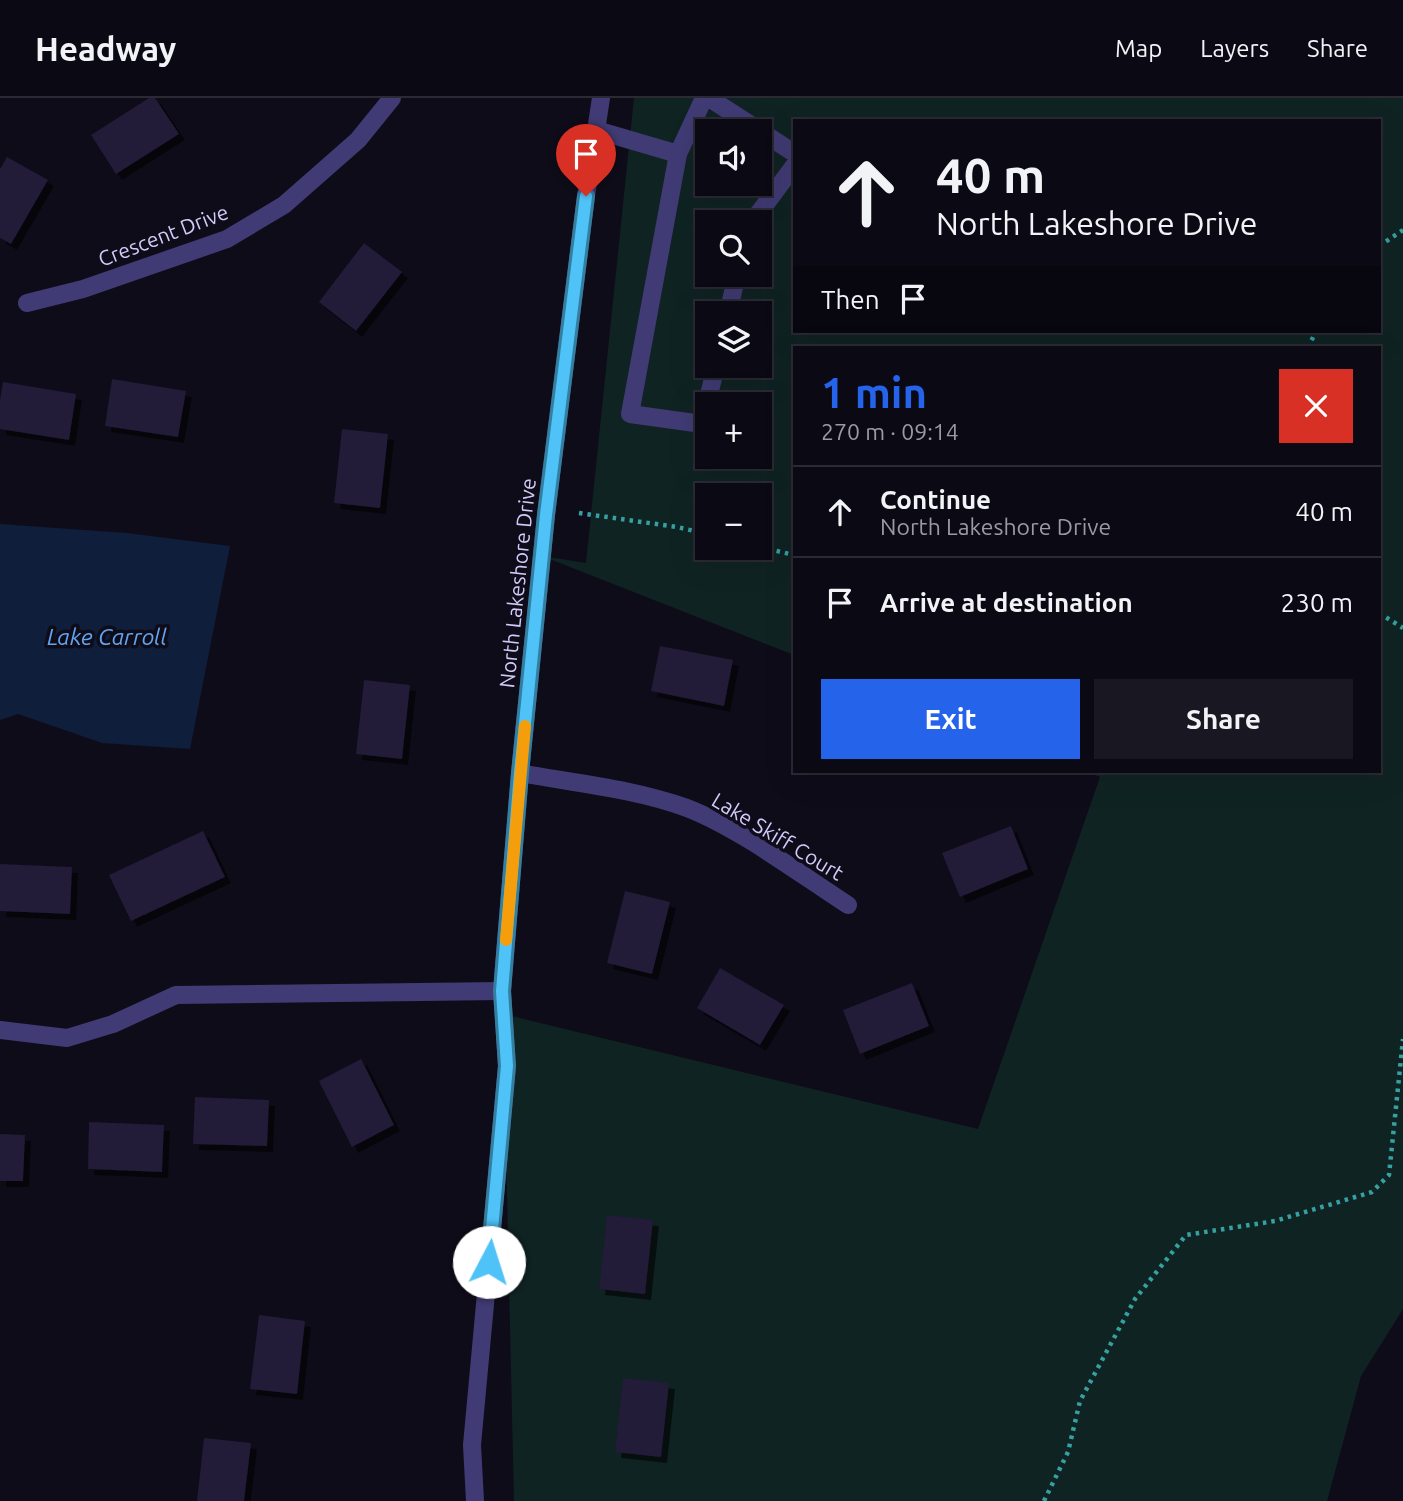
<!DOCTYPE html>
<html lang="en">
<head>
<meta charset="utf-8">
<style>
	body { margin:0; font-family:Ubuntu,sans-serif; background:#191722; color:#f1f3f6; height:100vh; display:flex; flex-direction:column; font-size:26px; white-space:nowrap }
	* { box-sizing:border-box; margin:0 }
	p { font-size:23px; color:#9a9aa0 }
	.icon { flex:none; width:38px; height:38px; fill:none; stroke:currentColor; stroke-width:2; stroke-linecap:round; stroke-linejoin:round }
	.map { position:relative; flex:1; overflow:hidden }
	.panel { position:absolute; left:793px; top:248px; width:588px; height:427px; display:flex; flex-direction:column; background:#0b0914; border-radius:0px; box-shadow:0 7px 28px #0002,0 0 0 2px #2b2a34 }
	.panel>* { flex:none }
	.banner { position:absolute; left:793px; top:21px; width:588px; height:214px; border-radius:0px; box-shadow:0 7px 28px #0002,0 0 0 2px #2b2a34; background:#0b0914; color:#f1f3f6; overflow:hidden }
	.tools { position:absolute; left:695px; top:21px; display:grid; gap:14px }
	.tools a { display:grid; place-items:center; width:77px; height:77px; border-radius:0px; background:#0b0914; box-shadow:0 7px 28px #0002,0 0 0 2px #2b2a34; font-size:35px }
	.pin { position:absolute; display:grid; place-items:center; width:60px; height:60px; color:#fff; margin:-72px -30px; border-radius:50% 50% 50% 0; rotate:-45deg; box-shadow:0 0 7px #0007 }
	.pin .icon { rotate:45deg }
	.me { position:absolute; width:77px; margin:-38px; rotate:5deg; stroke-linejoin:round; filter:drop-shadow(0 0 5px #0008) }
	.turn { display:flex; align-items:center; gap:24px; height:147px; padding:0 28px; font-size:32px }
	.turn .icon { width:91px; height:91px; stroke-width:2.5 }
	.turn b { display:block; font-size:49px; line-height:60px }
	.then { display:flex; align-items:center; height:66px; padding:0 28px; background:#0003; gap:14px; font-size:26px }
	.round { display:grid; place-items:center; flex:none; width:74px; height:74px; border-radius:0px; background:#191722 }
	.overview { display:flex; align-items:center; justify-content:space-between; height:119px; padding:0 28px }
	h1 { font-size:42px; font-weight:700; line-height:52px; color:#2563eb }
	.button { display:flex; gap:14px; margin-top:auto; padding:14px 28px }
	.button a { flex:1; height:80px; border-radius:0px; background:#2563eb; color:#fff; font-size:28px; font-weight:700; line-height:80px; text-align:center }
	.button a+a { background:#191722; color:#f1f3f6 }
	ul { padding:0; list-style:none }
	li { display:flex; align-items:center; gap:21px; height:91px; padding:0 28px; border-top:2px solid #2b2a34 }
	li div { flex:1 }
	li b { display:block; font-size:26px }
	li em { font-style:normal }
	header { display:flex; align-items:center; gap:42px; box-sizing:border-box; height:98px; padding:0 35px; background:#0b0914; border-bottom:2px solid #2b2a34 }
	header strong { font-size:33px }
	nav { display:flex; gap:38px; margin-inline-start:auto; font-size:24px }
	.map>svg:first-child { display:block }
	.green { fill:#102323; fill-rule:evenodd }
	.water { fill:#0f1e3b }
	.building { fill:#221a39; filter:url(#shadow) }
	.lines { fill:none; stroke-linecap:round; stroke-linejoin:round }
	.path { stroke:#36a1a2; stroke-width:4.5; stroke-dasharray:3.5 5; stroke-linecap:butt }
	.minor { stroke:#413b75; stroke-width:18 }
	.route-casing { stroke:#337fa1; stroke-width:18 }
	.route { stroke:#4fc3f7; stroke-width:12 }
	.slow { stroke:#f59e0b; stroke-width:12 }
	.labels { text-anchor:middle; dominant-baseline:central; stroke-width:7; stroke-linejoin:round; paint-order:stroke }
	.street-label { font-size:21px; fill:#d3cafa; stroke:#0f0c1a }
	.water-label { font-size:23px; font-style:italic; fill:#61a5f1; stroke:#0f0c1a }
</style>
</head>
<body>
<header>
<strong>Headway</strong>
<nav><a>Map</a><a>Layers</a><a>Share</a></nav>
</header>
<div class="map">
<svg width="1403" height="1403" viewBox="0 0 1403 1403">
	<defs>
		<filter id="shadow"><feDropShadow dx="6" dy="6" stdDeviation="0" flood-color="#0009"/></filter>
	</defs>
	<rect width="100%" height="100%" fill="#0f0c1a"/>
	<path class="green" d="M634 0H1403V1211L1361 1278 1327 1403H514L503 916 978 1031 1100 679 1089 674H1379V250H794V557L542 458 586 465ZM794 23H1379V233H794ZM707 33H760V86H707ZM707 124H760V177H707ZM707 215H760V268H707ZM707 306H760V359H707ZM707 397H760V450H707Z"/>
	<polygon class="water" points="0,426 127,435 230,448 190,651 102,645 18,616 0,622"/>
	<g class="building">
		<polygon points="149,0 155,0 179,36 116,76 91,37"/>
		<polygon points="7,59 48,82 11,146 0,140 0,71"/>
		<polygon points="364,145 402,174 356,233 319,204"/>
		<polygon points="112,281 186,293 178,339 105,328"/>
		<polygon points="3,284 76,296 69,342 0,331 0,302"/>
		<polygon points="342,331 388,336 380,410 334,405"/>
		<polygon points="660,548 733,562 724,608 651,593"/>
		<polygon points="364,582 410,587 402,661 356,656"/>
		<polygon points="1011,728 1028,771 960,799 942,755"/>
		<polygon points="203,733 225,779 131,823 109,777"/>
		<polygon points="0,766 72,769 70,816 0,813"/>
		<polygon points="625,793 670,804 652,876 607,865"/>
		<polygon points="720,870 784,907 760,947 697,910"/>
		<polygon points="912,885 929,928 860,956 843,912"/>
		<polygon points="361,961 394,1027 352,1049 319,983"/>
		<polygon points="195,999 269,1002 267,1048 193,1046"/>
		<polygon points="89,1024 164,1027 162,1074 88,1071"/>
		<polygon points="0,1036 25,1037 23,1083 0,1083"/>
		<polygon points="607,1117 653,1122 645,1196 599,1191"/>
		<polygon points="259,1217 305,1223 297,1296 250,1291"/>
		<polygon points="623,1280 669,1285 661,1359 615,1354"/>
		<polygon points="204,1340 251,1345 244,1403 197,1403"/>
	</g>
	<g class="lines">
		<g class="path">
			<polyline points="1379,148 1403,132"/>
			<polyline points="1308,250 1316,233"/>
			<polyline points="579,415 677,429 707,436"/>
			<polyline points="760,449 794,457"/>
			<polyline points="1379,515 1403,530"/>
			<polyline points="1044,1403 1068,1354 1080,1303 1135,1201 1186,1137 1275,1123 1372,1094 1389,1077 1403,941"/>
		</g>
		<g class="minor">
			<polyline points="704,0 678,56 630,316 702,326 716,268"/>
			<polyline points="709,0 794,55"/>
			<polyline points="596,32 678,56"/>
			<polyline points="752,124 794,68"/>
			<polyline points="27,205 83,191 227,141 284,107 358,42 392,0"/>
			<polyline points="728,215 737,177"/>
			<path d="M520 675C575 685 635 691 687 710 739 730 800 776 848 807"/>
			<polyline points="0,932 67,940 113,926 176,897 502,893"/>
			<polyline points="475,1403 472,1347 507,968 502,893 520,675 546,417 586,98 601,0"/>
		</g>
	</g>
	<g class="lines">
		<defs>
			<polyline id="route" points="489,1164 507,968 502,893 520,675 546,417 586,98"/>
		</defs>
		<use href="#route" class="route-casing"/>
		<use href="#route" class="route"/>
		<polyline class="slow" points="506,842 525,628"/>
	</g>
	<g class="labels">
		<g class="street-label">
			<text transform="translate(163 137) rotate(-21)">Crescent Drive</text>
			<text transform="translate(517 485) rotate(-84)">North Lakeshore Drive</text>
			<text transform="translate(778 738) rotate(31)">Lake Skiff Court</text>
		</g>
		<g class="water-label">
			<text x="107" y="538">Lake Carroll</text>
		</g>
	</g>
</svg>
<div class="tools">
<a><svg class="icon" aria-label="sound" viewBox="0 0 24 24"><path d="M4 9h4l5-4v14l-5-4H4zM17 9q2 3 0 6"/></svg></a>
<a><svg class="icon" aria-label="search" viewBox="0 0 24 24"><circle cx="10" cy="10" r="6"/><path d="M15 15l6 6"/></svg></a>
<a><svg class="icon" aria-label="layers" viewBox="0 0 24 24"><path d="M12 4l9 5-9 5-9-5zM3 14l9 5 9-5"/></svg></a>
<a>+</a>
<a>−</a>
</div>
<div class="pin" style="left:586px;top:98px;background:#d93025"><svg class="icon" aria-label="arrive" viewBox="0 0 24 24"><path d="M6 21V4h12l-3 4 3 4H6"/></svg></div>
<svg class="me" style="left:489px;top:1164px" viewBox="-20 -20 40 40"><circle r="19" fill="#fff"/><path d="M0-13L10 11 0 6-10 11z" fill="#4fc3f7"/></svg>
<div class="banner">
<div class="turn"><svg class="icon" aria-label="ahead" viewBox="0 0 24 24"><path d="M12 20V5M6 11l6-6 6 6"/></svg><div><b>40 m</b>North Lakeshore Drive</div></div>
<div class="then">Then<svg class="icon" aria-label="arrive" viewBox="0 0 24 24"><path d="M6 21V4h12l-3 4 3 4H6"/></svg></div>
</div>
<section class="panel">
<div class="overview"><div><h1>1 min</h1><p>270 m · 09:14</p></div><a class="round" style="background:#d93025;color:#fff"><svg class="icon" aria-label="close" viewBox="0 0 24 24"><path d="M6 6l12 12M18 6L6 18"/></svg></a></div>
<ul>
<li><svg class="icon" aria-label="ahead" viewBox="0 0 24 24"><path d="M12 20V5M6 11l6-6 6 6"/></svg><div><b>Continue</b><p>North Lakeshore Drive</p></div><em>40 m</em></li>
<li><svg class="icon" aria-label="arrive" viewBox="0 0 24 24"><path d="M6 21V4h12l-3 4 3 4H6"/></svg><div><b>Arrive at destination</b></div><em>230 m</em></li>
</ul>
<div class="button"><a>Exit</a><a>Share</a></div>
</section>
</div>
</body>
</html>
